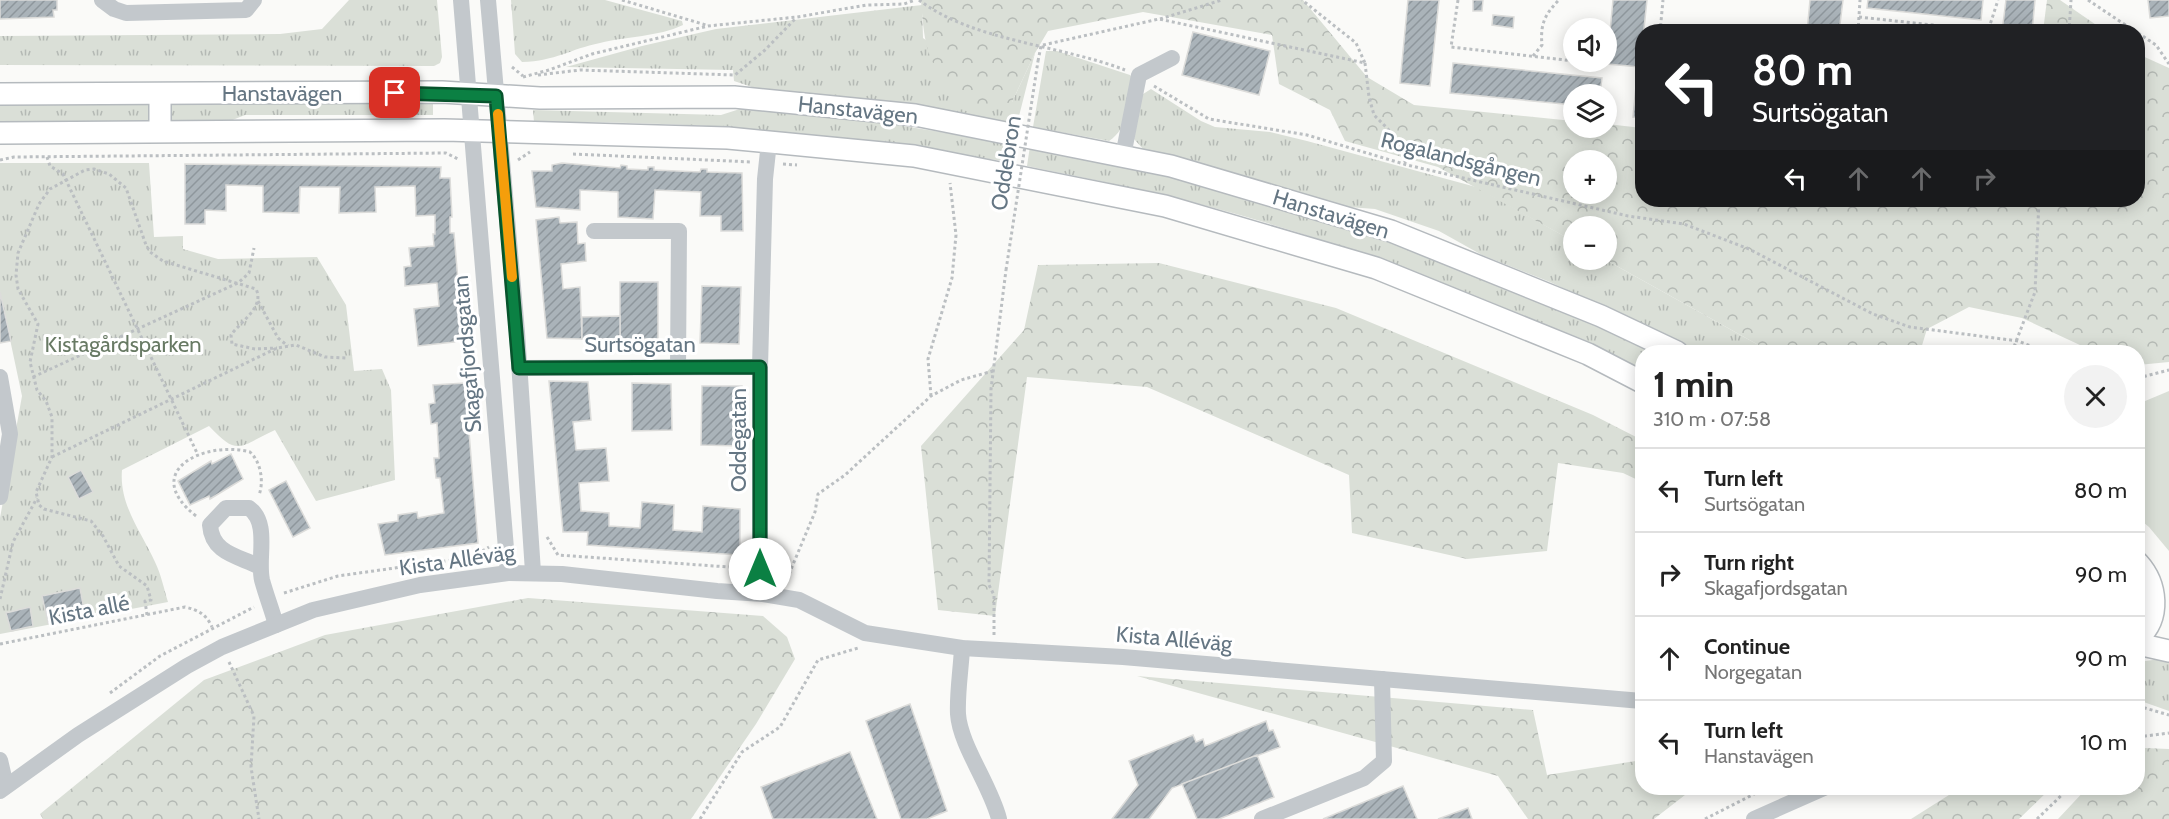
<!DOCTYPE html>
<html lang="en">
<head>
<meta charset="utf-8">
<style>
	body { margin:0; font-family:Cabin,sans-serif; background:#f2f2f2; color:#222; height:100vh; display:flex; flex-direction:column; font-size:22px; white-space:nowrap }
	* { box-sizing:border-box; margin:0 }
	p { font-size:20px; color:#767676 }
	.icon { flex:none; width:33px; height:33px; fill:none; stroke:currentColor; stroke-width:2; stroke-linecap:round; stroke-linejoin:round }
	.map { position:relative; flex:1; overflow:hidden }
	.drawer { position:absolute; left:1635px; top:345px; width:510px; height:450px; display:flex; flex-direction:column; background:#fff; border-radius:24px; box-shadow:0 3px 15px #0003 }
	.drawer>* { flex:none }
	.guide { position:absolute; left:1635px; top:24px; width:510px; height:183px; border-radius:24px; box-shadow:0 3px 15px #0003; background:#202124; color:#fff; overflow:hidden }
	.controls { position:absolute; left:1563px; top:18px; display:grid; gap:12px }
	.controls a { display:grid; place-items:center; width:54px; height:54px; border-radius:50%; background:#fff; box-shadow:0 3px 15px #0003; font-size:30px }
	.pin { position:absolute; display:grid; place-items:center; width:51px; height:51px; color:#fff; margin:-26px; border-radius:12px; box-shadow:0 3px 9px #0006 }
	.me { position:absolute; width:66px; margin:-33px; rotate:0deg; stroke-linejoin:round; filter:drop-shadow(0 0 4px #0008) }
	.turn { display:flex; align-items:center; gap:21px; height:126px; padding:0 18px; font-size:27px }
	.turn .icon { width:78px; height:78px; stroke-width:2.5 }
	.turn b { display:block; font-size:42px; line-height:51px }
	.lanes { display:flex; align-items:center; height:57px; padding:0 18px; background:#0003; justify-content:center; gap:30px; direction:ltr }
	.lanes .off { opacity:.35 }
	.round { display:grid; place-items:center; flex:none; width:63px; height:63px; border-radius:32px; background:#f2f2f2 }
	.overview { display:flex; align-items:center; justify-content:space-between; height:102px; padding:0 18px }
	h1 { font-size:36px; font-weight:700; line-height:45px }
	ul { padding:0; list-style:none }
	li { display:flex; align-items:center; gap:18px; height:84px; padding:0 18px; border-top:2px solid #e0e0e0 }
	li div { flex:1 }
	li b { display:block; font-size:22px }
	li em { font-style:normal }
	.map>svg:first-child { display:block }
	.grass { fill:url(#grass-tufts) }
	.forest { fill:url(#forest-crowns); fill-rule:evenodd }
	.garden { fill:#dadfd7 }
	.building { fill:url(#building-hatch); stroke:#dcdcda; stroke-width:1.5 }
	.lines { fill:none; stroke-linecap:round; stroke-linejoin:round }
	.major-casing { stroke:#b5babe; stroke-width:24 }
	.path { stroke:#bbbfc2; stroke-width:3; stroke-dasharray:3 3; stroke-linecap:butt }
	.minor { stroke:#c3c8cc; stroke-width:16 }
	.major { stroke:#fff; stroke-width:21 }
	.path-bridge { stroke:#bbbfc2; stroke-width:3; stroke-dasharray:3 3; stroke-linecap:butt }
	.route-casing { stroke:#07532c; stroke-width:15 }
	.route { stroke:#0b8043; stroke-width:10 }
	.slow { stroke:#f59e0b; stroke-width:10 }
	.labels { text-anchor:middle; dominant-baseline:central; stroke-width:6; stroke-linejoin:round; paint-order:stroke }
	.street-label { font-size:22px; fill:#657683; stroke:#fff }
	.park-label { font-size:22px; fill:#687a64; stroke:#fff }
</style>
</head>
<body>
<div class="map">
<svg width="2169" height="819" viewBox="0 0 2169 819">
	<defs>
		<pattern id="grass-tufts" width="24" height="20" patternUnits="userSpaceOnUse" patternTransform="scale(1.5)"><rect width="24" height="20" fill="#dadfd7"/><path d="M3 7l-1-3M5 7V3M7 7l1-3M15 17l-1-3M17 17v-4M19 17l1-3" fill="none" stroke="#b4b9b4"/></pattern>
		<pattern id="forest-crowns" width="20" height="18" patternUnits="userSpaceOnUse" patternTransform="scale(1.5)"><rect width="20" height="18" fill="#dadfd7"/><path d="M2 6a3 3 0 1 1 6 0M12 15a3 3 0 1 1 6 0" fill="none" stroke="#b4b9b4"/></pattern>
		<pattern id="building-hatch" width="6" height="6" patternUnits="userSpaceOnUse" patternTransform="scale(1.5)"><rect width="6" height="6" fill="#aab3b9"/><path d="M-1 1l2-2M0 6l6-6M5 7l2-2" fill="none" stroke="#8e969c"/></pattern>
	</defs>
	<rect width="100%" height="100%" fill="#fafaf8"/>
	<g class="grass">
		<polygon points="349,0 437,0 442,57 440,63 434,66 0,65 0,36 280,34 322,29"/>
		<path d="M511 0H605L682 21 683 25C658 37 627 36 600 43 570 49 556 61 522 62L515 54Z"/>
		<polygon points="922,5 923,38 1012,102 1035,53 1017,124 865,101 761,90 734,81 733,70 566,67 642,46 716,29"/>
		<path d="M1046 51H1057L1130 75 1134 80C1129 102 1129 128 1109 141L1033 127Z"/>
		<polygon points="1151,89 1201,121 1215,127 1270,132 1307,141 1476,187 1573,241 1574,260 1606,260 1771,352 1699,352 1550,282 1482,255 1439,231 1375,209 1348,207 1144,150 1134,139 1140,96"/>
		<polygon points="0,103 151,103 149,123 0,123"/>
		<polygon points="433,103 433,115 245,115 225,123 170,122 170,104"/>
		<path d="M743 108 879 122 1014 144 1011 162C921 150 831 135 739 128 671 123 603 122 534 122L533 110 721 115Z"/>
		<path d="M1030 146C1107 163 1184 178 1260 201 1394 240 1527 291 1653 352H1642V369C1506 304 1364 249 1218 209 1155 192 1090 179 1027 166Z"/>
		<path d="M0 163H149L154 237 183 236V249L218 259 317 257 346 305 354 371 382 369 391 390 395 480 316 501 275 430C239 446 239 458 209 426L122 470C119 505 141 531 155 562 161 574 164 589 168 602L0 634V518L22 396 0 292Z"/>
		<polygon points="2160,659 2169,663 2169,711 2138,700 2138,662"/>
	</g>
	<g class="forest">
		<path d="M921 0H1303L1367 77 1414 105 1573 121 1574 128H1606L1607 124 1642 128V200H2138V54L2169 68V362L2138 365V352H2095L2022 318 1969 307 1927 329 1920 352H1771L1606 260V226H1574L1573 241 1438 167 1345 141 1330 110 1279 84 1272 35 1143 12 1048 31 1035 53 1012 102 990 107 961 104C928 61 925 54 921 0ZM1606 160V194H1574V160Z"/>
		<polygon points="2047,0 2060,0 2105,31 2043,31"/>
		<polygon points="1159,263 1336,308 1593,415 1642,440 1642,482 1623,473 1558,463 1547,551 1467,559 1352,533 1349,475 1147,387 1027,377 995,616 938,610 921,446 1024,330 1038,265"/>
		<polygon points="528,598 763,616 787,637 795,659 756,724 691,819 43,819 40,814 204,680 325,635"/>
		<polygon points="1137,676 1533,710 1547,775 1642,760 1642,788 1694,788 1654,819 1528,819 1498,776"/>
		<polygon points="2145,748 2169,749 2169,819 2058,819 2087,788 2138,788 2138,753"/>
		<polygon points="1960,788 2051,788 2019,819 1911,819"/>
	</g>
	<polygon class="garden" points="2169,391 2169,551 2149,527 2138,518 2138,404"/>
	<g class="building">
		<polygon points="0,0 57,0 57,10 53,10 54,17 0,19"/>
		<polygon points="1408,0 1439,0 1430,86 1400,83"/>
		<polygon points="1473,0 1483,0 1482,11 1473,11"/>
		<polygon points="1613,0 1647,0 1640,67 1607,64"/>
		<polygon points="1810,0 1843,0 1839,32 1807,32"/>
		<polygon points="1868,0 1983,0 1981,20 1867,8"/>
		<polygon points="2006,0 2035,0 2032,32 2002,32"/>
		<polygon points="2148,0 2169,0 2169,16 2150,18"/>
		<polygon points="1493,15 1514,17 1513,28 1492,25"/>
		<polygon points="1193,32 1270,51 1259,95 1182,75"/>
		<polygon points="1453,63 1602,78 1600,94 1574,94 1574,105 1450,93"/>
		<polygon points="1636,86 1642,87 1642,118 1633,117"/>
		<polygon points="562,163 620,168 621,165 627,166 627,169 648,170 648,167 654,167 654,170 700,172 701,169 707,169 707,172 742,173 743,231 721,231 721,216 700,216 701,192 655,190 653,219 618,217 618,192 580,190 580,210 536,207 532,171 552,171 552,165"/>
		<polygon points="185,164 441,167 440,178 450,178 452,217 450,217 450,233 454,233 463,341 418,346 414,309 439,306 437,283 405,286 404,267 411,266 409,248 434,246 433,234 435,234 435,215 416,216 415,186 375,187 376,212 339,213 340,187 300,187 299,213 263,212 263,186 226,185 226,211 205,210 205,224 185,224"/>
		<polygon points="559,217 560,223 577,222 578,244 585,243 586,261 561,264 563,289 580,287 582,339 547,338 536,220"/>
		<rect x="620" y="282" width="38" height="57"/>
		<polygon points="702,286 741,287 739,344 700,343"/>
		<polygon points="0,292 11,341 0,343"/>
		<polygon points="620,316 620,339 582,339 582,317"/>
		<polygon points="549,381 588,382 591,420 573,422 576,450 606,448 609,481 579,483 581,511 609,513 609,526 640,528 642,502 674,505 673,530 702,532 703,506 740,509 740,555 587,545 588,532 563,532"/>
		<polygon points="465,383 478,543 385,555 378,524 398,521 398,515 417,512 418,518 444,513 440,478 436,478 434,458 439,458 437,423 431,424 429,404 435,403 433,385"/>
		<polygon points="632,383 671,384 672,430 632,431"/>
		<polygon points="702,386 742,386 741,446 701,445"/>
		<polygon points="231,454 243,479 210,499 209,496 190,505 178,481 211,461 212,464"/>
		<polygon points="81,470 93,492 79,499 68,477"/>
		<polygon points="286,481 310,528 293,537 269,490"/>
		<polygon points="80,588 85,615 48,623 42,596"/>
		<polygon points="30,607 33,626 11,631 6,613"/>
		<polygon points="910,704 947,811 927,819 901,819 866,721"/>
		<polygon points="1266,721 1269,731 1273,730 1280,747 1172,788 1149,819 1112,819 1138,785 1129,761 1193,735 1196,742 1203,739 1205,746"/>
		<polygon points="850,752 877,819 773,819 761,787"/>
		<polygon points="1257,755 1274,797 1219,819 1197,819 1182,784"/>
		<polygon points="1403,786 1417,819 1323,819"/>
		<polygon points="1468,808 1472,819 1438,819"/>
	</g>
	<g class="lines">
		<defs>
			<g id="major">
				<polyline points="0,94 442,92 540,98 734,97 915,115 1171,166 1391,231 1601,316 1677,352"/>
				<polyline points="160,131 160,94"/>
				<polyline points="0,133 444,130 728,138 914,156 1165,206 1376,268 1588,354 1642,382"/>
				<path d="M2138 563C2157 584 2161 618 2138 638"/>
				<polyline points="2138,644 2169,651"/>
			</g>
		</defs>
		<use href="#major" class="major-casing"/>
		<g class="path">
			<polyline points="622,0 706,25"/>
			<path d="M919 0C972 41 1061 45 1125 70"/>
			<polyline points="1458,0 1451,47 1574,61"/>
			<polyline points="2088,0 2136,32"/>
			<polyline points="1859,17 1988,31 1998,0"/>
			<polyline points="1160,19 1222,0"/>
			<polyline points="1660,32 1663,0"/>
			<polyline points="1858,32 1860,0"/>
			<polyline points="2069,32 2071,0"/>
			<polyline points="2138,33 2156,45 2169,64"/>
			<polyline points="1043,45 1159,19 1365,63 1356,43 1302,0"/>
			<path d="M1533 56 1542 45C1540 24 1545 14 1559 0"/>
			<polyline points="1038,61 1041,46"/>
			<polyline points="1578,62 1582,62"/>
			<polyline points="1365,63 1369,97 1374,115 1388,129 1407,165"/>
			<polyline points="512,67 523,76"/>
			<polyline points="538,75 580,70 735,75 765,50 796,18"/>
			<polyline points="523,77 549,70 592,54 708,26 797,17 867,5 904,4 915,0"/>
			<polyline points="1154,86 1209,119 1307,135 1407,165 1628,216 1684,224 1749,249 1873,314 1910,327 2018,341 2046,352"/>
			<polyline points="573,154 752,162"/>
			<polyline points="47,157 50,166 63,174 198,455"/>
			<polyline points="0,160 14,157 446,153 458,159"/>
			<polyline points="518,160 530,152"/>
			<polyline points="783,164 797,165"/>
			<polyline points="258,301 278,338 288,346"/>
			<polyline points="2012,352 2035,292 2039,200"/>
			<polyline points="33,377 238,283 249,273 254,248"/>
			<polyline points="2138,378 2169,370"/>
			<polyline points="931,396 928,359 952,278 956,235 950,183"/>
			<polyline points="52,457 277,348 296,345 325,357 346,358"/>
			<path d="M196 516C139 471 205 440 250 452 261 462 264 482 259 495"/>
			<polyline points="547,537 558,555 743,568"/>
			<polyline points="777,572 789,574 815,512 818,494 845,475 931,396 961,380 993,371"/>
			<polyline points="284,593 338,576 473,557 489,547"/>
			<polyline points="0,599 13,542 37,498"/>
			<path d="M147 615 145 601 151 600 147 586 119 566 103 536 91 521 44 509 39 505 36 492 52 457V417L46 401 37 390 30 362 38 324 18 289 16 275 18 253 39 204 50 189 85 170 94 169 109 174 126 188 146 245 150 252 163 261 256 289C265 307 240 322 231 335L232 344 255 349 277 348"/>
			<polyline points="994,635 994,595 989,585 991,389 1006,270"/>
			<path d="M0 644 185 607C198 610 206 614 212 627"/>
			<polyline points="229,662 254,716 251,767 259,819"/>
			<polyline points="110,693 160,656 254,607"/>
			<polyline points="2138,706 2169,715"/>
			<polyline points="2138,737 2169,733"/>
			<polyline points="700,819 742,752 780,727 818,660 858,648"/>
			<polyline points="1705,819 1766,788"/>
			<polyline points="2037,819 2069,788"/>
		</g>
		<g class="minor">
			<polyline points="102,0 114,9 126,13 246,10 254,0"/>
			<polyline points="461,0 508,573"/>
			<polyline points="488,0 517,332 533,572"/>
			<polyline points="1123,156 1139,75 1172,58"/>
			<polyline points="594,231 679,231 678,367"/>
			<polyline points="519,368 760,367"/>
			<polyline points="0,377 10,434 0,497"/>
			<path d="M260 567C239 556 212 554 210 525L226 508H249C270 523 257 558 262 580 266 595 272 610 276 625"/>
			<polyline points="763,594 760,569 760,367 765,179 769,142"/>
			<path d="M962 648C961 669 957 693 958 714 960 745 991 786 999 819"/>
			<polyline points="0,760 6,786"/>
			<polyline points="0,791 78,735 187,666 222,647 313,610 420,585 508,573 562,574 717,591 763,594 799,600 865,633 962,648 1123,657 1642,701"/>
			<polyline points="1262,819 1364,778 1384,761 1382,679"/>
			<polyline points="1754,819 1824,788"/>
		</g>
		<use href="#major" class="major"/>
		<polyline class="path-bridge" points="1006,270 1038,61"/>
	</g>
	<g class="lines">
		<defs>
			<polyline id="route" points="395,93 496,96 519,368 760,367 760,569"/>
		</defs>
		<use href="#route" class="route-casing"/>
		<use href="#route" class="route"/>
		<polyline class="slow" points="498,114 512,277"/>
	</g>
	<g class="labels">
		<g class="street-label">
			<text x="282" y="93">Hanstavägen</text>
			<text transform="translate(858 110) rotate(6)">Hanstavägen</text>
			<text transform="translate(1461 159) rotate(14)">Rogalandsgången</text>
			<text transform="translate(1006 163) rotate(-81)">Oddebron</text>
			<text transform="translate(1331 214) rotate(17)">Hanstavägen</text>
			<text x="640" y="344">Surtsögatan</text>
			<text transform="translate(467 354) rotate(-95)">Skagafjordsgatan</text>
			<text transform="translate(738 440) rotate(-90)">Oddegatan</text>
			<text transform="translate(457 560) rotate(-8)">Kista Alléväg</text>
			<text transform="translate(89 610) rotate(-11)">Kista allé</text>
			<text transform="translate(1174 639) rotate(5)">Kista Alléväg</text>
		</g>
		<g class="park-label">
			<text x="123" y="344">Kistagårdsparken</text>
		</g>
	</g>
</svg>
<div class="controls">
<a><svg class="icon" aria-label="sound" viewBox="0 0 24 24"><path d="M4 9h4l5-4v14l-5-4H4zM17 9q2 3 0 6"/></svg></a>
<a><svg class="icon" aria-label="layers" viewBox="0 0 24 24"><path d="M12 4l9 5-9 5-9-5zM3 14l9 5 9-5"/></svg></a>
<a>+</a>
<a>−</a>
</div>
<div class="pin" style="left:395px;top:93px;background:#d93025"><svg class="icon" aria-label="arrive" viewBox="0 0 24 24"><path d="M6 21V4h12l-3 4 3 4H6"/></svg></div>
<svg class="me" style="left:760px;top:569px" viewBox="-20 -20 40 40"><circle r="19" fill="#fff"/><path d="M0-13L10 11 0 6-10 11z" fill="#0b8043"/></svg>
<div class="guide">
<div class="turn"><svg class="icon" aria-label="left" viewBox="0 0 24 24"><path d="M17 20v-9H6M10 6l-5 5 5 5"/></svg><div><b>80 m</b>Surtsögatan</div></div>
<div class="lanes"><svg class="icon" aria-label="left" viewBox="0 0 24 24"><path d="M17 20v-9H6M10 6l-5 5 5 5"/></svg><svg class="icon off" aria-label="ahead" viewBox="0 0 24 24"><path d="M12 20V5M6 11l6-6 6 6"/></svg><svg class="icon off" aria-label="ahead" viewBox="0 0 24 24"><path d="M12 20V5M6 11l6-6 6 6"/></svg><svg class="icon off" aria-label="right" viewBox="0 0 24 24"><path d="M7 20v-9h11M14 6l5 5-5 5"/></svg></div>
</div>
<section class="drawer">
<div class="overview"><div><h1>1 min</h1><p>310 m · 07:58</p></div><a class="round"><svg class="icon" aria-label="close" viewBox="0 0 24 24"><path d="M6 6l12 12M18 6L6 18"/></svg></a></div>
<ul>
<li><svg class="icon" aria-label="left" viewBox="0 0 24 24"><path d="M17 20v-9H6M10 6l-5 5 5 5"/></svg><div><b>Turn left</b><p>Surtsögatan</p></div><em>80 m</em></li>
<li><svg class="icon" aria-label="right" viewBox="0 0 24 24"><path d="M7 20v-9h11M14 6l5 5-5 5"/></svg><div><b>Turn right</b><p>Skagafjordsgatan</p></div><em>90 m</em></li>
<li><svg class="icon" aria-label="ahead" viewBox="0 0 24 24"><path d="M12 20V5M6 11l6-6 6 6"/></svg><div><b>Continue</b><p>Norgegatan</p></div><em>90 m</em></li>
<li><svg class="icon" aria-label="left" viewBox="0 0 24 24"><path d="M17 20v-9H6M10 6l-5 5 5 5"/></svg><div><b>Turn left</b><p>Hanstavägen</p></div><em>10 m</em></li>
</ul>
</section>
</div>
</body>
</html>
